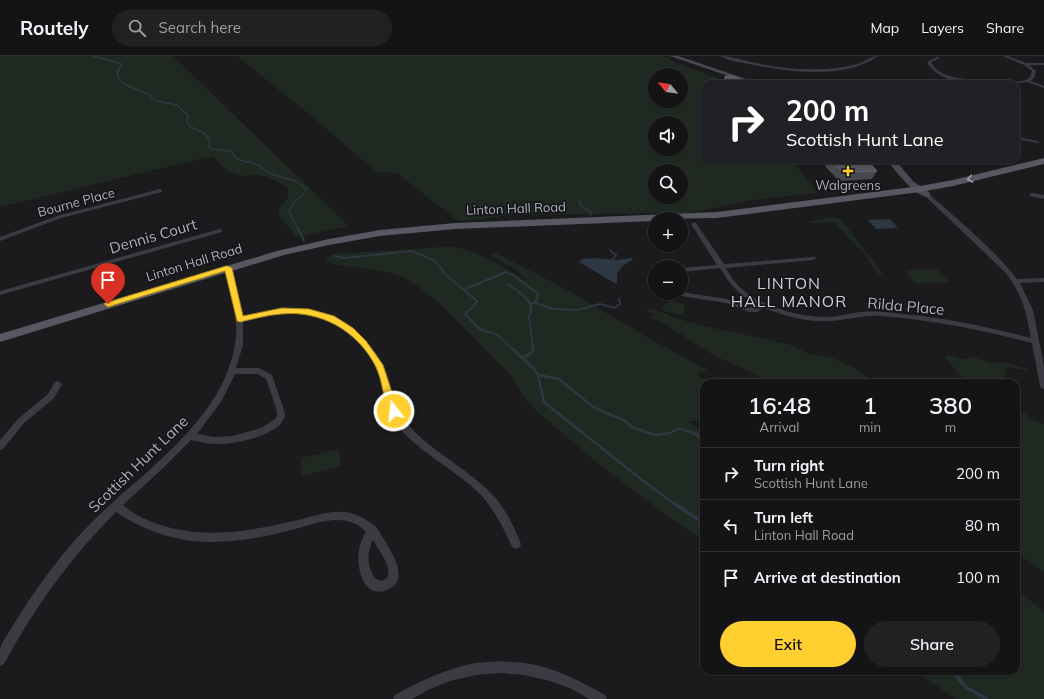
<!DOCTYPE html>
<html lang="en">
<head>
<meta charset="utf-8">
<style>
	body { margin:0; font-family:Mulish,sans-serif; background:#212123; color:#f1f3f6; height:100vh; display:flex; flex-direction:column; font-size:15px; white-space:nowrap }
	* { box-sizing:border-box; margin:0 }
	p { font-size:13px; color:#9d9ea1 }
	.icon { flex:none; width:22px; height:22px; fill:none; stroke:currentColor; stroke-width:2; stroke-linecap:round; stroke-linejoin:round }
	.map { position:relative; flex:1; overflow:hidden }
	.details { position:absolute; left:700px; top:323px; width:320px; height:296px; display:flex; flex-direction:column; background:#141416; border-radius:12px; box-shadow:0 1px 3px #0004,0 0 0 1px #333335 }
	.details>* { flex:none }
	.guide { position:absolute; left:700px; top:24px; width:320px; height:84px; border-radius:12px; box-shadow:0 1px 3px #0004,0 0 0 1px #333335; background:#202124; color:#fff; overflow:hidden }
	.needle { width:26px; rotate:299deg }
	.buttons { position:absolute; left:648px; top:12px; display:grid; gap:8px }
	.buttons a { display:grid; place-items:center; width:40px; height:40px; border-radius:50%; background:#141416; box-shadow:0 1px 3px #0004,0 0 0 1px #333335; font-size:20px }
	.pin { position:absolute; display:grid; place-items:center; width:34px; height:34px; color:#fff; margin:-41px -17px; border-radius:50% 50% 50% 0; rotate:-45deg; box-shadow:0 0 4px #0007 }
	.pin .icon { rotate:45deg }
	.me { position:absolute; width:44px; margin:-22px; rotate:344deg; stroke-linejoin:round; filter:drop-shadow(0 0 3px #0008) }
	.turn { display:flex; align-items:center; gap:14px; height:84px; padding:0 20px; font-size:18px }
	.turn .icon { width:52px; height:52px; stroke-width:2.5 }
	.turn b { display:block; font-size:28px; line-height:34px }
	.eta { display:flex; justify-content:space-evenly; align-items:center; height:68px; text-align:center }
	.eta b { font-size:24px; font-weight:600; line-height:28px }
	.cta { display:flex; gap:8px; margin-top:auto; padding:8px 20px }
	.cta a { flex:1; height:46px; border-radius:24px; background:#ffd030; color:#111; font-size:16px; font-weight:600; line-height:46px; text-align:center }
	.cta a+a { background:#212123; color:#f1f3f6 }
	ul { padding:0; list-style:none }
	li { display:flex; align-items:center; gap:12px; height:52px; padding:0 20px; border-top:1px solid #333335 }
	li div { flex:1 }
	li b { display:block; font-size:15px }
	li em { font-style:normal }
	header { display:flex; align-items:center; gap:24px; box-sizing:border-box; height:56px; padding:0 20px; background:#141416; border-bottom:1px solid #333335 }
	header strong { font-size:19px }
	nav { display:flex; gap:22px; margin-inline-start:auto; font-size:14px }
	.search { width:280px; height:36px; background:#212123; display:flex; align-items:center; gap:10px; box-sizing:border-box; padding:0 14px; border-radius:22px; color:#9d9ea1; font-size:15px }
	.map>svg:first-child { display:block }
	.green { fill:#1f2922; fill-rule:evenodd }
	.water { fill:#2e3843 }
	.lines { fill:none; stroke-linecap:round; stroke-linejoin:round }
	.stream-far3 { stroke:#2e3843; stroke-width:1.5 }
	.stream-far2 { stroke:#2e3843; stroke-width:2 }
	.stream-far1 { stroke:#2e3843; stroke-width:2.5 }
	.stream { stroke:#2e3843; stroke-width:3.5 }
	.street { fill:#3b3b43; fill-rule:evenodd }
	.secondary { fill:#494a53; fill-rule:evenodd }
	.primary { fill:#575862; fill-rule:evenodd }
	.wall { fill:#494a50 }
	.building { fill:#54555c; stroke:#62636b }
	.oneway { stroke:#9b9eac }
	.route { fill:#ffd030; stroke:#a6871f }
	.poi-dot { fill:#ffd030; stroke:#161518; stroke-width:1.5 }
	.labels { text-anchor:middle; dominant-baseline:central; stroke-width:3.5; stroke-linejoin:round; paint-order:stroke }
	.far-poi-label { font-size:13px; fill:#acafbe; stroke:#161518 }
	.far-street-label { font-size:13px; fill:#acafbe; stroke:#161518 }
	.street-label { font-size:15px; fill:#acafbe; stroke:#161518 }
	.neighbourhood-label { font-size:16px; letter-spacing:1px; fill:#cdcfd9; stroke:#161518 }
</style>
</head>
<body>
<header>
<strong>Routely</strong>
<div class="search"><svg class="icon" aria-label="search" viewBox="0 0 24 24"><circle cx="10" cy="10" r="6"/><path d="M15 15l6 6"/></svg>Search here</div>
<nav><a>Map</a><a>Layers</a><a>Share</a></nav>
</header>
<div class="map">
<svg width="1044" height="643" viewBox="0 0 1044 643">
	<rect width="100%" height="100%" fill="#1b1a1d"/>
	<g class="green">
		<polygon points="0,0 173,0 349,170 297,181 279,160 279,153 288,141 288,132 269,121 257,119 242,120 227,115 213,100 0,151"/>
		<path d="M237 0H663L685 10 726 25 719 28H704V104H792L818 137 759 143 689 157 510 159 485 163 458 165 397 117 376 116 320 67ZM655 19H681V45H655ZM655 67H681V93H655ZM655 115H681V141H655Z"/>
		<polygon points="832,161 840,162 883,218 878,218 864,197 848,182 835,166 813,167 807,166"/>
		<path d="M450 190C481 195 504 213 531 227L512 211 493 201 490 198 496 197C523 212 551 224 577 240 621 265 663 292 708 314L698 316 699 320 702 322 715 323 717 320 730 327H704V365H688L704 377V484L670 462 605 413 540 358 525 343 512 321 476 284 436 244 407 223 388 216 332 208 327 206 326 202C336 196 351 197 363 196 392 194 421 193 450 190Z"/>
		<polygon points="938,213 950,226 915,227 905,214"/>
		<polygon points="670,245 685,248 683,259 668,256 663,254 664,248"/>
		<polygon points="644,252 655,254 691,267 788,288 810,298 830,301 851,310 874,325 870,327 769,327 757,319 713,299 665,268 648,261 652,261 655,259"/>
		<polygon points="948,299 962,303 968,303 970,300 991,307 1002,306 1029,313 1030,316 1009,311 1006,313 1004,327 967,327 945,301"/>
		<polygon points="1016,354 1027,358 1031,363 1044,368 1044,516 1016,497"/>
		<polygon points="339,393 341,410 302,420 301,402"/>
		<polygon points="1016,533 1044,556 1044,643 956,643 915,615 1016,615"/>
	</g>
	<g class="water">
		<polygon points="890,163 898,172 876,173 868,164"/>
		<polygon points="592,202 618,204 631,202 633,204 622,210 617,218 617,226 616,228 579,206 582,203"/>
	</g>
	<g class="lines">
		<g class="stream-far3">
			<path d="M93 0 122 8 117 16 119 24 128 30 149 38 155 45 177 49 188 59 187 65 189 70 204 77 210 84 209 90 211 93 231 95 237 103 259 109 268 117 295 125 307 133C302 142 292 145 289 155L298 173"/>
			<polyline points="579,143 581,150 590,155 591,159"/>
		</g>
		<g class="stream-far2">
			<polyline points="298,172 304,185"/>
			<polyline points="610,194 616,199 613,203"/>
			<polyline points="335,200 344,202 412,195 435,205 446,219 477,245 475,249 465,258 481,274 496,278 515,295"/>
			<path d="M508 228C517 235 538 246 529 260L533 293 532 295"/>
			<polyline points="463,234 506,216 513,219 537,237 538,240 535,247"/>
			<polyline points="530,248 535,247 554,253 577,254 600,248 614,252 620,248 619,243"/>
		</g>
		<g class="stream-far1">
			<polyline points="514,294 534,313 538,319 544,346 642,424 676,449"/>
			<polyline points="523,302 531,297 532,294"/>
			<polyline points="538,319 559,323 593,351 625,365 632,371 654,379 670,377 677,373 682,373 696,378 704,386"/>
		</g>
		<g class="stream">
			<polyline points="675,448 704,467"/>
			<polyline points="952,615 967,632 987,643"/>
		</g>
		<g class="street">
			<path d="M720 0C732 0 745 5 756 7 778 12 800 14 821 13 834 13 846 11 858 8 865 6 870 0 878 0 846 24 786 16 749 8 740 6 729 5 720 0Z"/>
			<polygon points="1003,0 1008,0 1026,7 1044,7 1044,9 1029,9 1036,15 1034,22 1030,25 1044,30 1044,32 1027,26 1005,28 1026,24 1030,21 1032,15 1024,9"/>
			<path d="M937 1 940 2 931 6C940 25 967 20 982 28 964 28 936 24 927 6Z"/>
			<polygon points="1016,81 1038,85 1040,86 1038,87 1016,83"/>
			<polygon points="160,133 162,134 162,136 61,162 0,185 0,181 57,160"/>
			<polygon points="1032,137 1044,139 1044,143 1030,140 1029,139"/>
			<path d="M925 138H929C959 165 992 191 1017 223L1044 222V226L1020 227 1033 254 1044 310V333L1041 332 1040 330 1032 287C982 274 931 264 880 260 863 259 848 264 832 265 808 267 785 260 764 252L757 256H749L726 247 675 239 672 237H681V236L727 243 750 252 758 249C739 239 731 230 720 212L681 216V212L717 209 691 168 694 166 696 167 724 208 815 201 816 202 813 204 726 212C729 217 732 223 736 227 755 250 802 262 831 261 841 260 851 257 861 256 875 254 889 256 903 258 946 262 989 271 1031 282 1026 254 1022 238 1005 216L925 140Z"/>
			<polygon points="220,173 222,174 222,176 0,239 0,235"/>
			<path d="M228 210 231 212 243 260C287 251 320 246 357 277 369 287 379 299 385 313 393 333 395 355 410 371 436 399 473 415 498 445 508 458 515 473 521 488L520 491 516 493 512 491C503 471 494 453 479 437 456 414 425 400 403 376 388 359 386 338 379 318 373 303 364 291 352 281 316 250 286 256 243 265V289L236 312H259L272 319 285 357C286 379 233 389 216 388 208 388 200 386 191 384L162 413 123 449C129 454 136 459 143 462 192 486 247 476 298 464 315 460 333 453 351 457 360 460 371 465 377 472 380 476 382 481 385 485 394 500 411 527 384 535 362 541 356 508 359 493 360 487 363 481 366 476 358 467 348 464 336 464 323 464 308 470 295 473 268 480 241 486 213 486 177 486 146 476 116 456 71 501 34 552 4 608L0 610C0 604 0 597 0 592 2 586 6 581 9 576 16 564 24 552 32 540 50 514 69 489 91 467 143 415 229 361 236 280 238 257 229 234 225 212ZM235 318H258L266 323 276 352 277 360 275 363 261 372 233 380 214 381 197 378 221 346ZM373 484C379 495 391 508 388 521L382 525 376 523C367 513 366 496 373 484Z"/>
			<polygon points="58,325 62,328 54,342 24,367 3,393 0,394 0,384 18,363 48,338 55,326"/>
			<path d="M500 605C509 606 517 606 525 607 554 611 580 625 605 639L607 643H589L572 633 550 625 525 619 500 617 475 619 450 625 428 634 412 643H393L395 639C420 625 447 612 476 607 484 606 492 606 500 605Z"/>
		</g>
		<g class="secondary">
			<polygon points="670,0 678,0 761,28 752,28"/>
			<path d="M887 104H895L913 125 930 137V141C916 143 895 114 887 104Z"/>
		</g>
		<polygon class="primary" points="1044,102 1044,108 953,130 920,136 717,162 655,163 655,165 455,173 380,180 329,189 284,199 0,286 0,278 277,195 329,183 380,174 455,167 717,156 920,130 953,124"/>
	</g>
	<g class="wall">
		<polygon points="725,20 755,28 723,28"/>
		<polygon points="828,104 867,104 877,115 872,123 839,125 825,110"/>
	</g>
	<g class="building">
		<polygon points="725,20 731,20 755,28 734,28 725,22"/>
		<polygon points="832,104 867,104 877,115 843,116"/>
	</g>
	<defs><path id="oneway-chevron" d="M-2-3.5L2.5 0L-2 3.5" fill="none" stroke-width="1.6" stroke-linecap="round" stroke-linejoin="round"/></defs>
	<use class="oneway" href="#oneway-chevron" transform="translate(970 123) rotate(167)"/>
	<path class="route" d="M226 210H228L232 212 243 260 282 252 309 253 334 260 353 272 366 285 383 309 398 355 397 358H390C383 344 383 326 376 311 358 275 321 254 281 258 267 259 253 263 240 266L237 265 225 215 111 250 108 251 104 248 105 247Z"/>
	<path class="poi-dot" d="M846 109h4v4h4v4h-4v4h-4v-4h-4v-4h4z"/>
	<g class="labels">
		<g class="far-poi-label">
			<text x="848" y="129">Walgreens</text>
		</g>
		<g class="far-street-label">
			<text transform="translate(76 146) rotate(-15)">Bourne Place</text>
			<text transform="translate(516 152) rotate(-2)">Linton Hall Road</text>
			<text transform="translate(194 206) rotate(-17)">Linton Hall Road</text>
		</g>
		<g class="street-label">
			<text transform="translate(153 180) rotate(-16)">Dennis Court</text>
			<text transform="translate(906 250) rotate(5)">Rilda Place</text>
			<text transform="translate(138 408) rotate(-44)">Scottish Hunt Lane</text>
		</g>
		<g class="neighbourhood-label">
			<text x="789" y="227">LINTON<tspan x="789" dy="18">HALL MANOR</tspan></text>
		</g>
	</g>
</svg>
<div class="buttons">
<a><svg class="needle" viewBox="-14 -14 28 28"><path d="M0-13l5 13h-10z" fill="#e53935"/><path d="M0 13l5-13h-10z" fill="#9d9ea1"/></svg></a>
<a><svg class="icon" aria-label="sound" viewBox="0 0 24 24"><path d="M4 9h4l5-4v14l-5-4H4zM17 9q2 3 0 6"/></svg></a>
<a><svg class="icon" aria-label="search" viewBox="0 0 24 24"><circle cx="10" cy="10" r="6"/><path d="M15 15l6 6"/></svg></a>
<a>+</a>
<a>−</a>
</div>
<div class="pin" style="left:108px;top:248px;background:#d93025"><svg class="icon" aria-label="arrive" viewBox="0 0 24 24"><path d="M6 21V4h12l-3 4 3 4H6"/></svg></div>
<svg class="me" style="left:394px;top:355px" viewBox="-20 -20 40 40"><circle r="17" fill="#ffd030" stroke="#fff" stroke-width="3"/><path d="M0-11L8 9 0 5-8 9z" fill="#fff"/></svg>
<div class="guide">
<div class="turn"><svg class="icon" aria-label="right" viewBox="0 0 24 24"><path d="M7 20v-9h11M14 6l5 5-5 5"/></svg><div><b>200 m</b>Scottish Hunt Lane</div></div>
</div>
<section class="details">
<div class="eta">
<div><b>16:48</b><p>Arrival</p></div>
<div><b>1</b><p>min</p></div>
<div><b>380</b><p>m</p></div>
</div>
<ul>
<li><svg class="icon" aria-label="right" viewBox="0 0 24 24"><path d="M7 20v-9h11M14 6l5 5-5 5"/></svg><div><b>Turn right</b><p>Scottish Hunt Lane</p></div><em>200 m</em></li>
<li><svg class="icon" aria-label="left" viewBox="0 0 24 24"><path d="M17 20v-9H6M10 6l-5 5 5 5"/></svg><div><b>Turn left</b><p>Linton Hall Road</p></div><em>80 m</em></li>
<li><svg class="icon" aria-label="arrive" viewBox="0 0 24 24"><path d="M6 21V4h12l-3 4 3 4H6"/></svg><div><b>Arrive at destination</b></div><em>100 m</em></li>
</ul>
<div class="cta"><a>Exit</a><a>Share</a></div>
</section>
</div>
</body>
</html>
